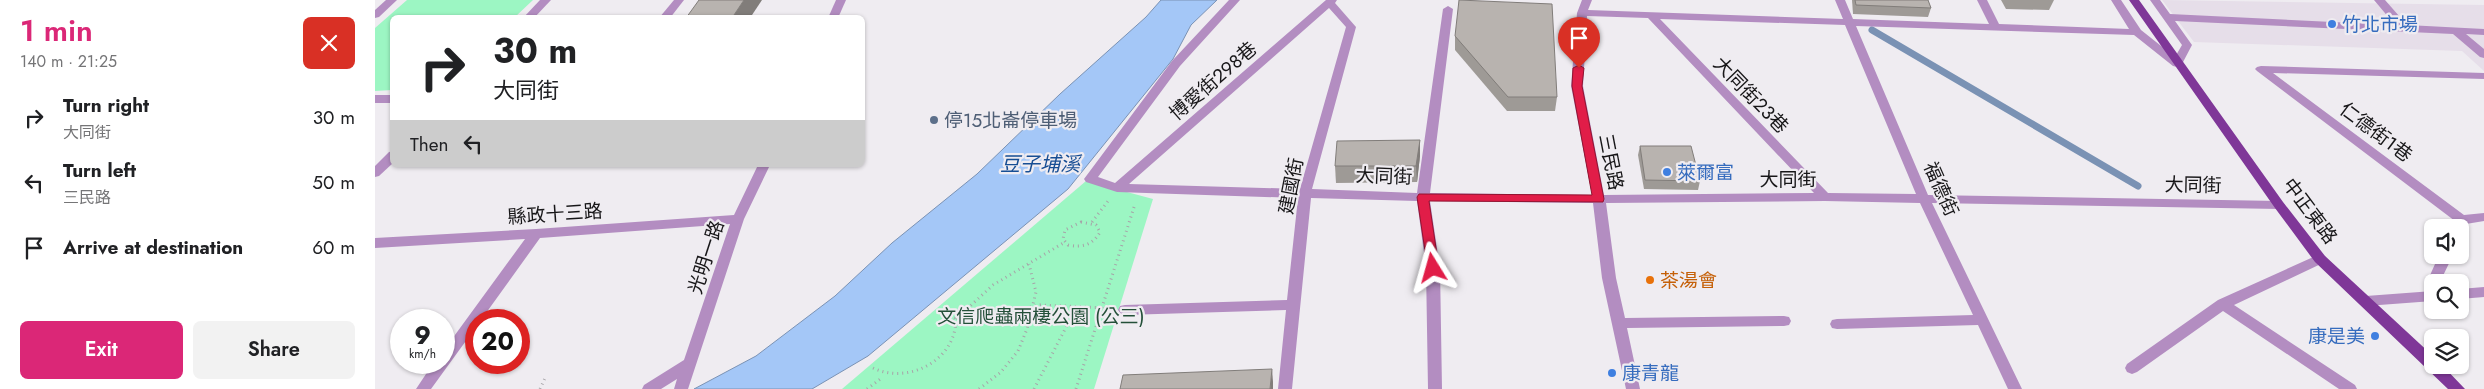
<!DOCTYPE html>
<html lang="en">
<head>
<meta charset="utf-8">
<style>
	body { margin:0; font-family:Jost,"Noto Sans TC",sans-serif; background:#f2f2f2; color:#202124; height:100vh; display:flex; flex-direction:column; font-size:19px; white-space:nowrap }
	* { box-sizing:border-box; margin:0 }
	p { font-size:16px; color:#757577 }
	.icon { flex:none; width:28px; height:28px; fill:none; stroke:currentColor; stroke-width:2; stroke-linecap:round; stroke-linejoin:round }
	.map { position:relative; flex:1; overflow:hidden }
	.details { display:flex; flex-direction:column; background:#fff; width:375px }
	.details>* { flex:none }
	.banner { position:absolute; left:15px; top:15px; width:475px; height:152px; border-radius:8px; box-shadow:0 1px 4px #0004; background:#fff; color:#202124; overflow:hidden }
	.fabs { position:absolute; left:2049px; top:219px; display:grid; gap:10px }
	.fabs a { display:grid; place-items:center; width:45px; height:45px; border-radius:8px; background:#fff; box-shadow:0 1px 4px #0004; font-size:25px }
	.speed { position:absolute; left:15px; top:309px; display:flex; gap:10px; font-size:25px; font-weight:700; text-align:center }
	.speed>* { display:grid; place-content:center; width:65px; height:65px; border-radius:50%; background:#fff; box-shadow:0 1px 4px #0004; line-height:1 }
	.speed small { font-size:12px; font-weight:400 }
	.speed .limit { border:8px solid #d22; background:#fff; color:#111 }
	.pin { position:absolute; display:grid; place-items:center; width:42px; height:42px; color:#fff; margin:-51px -21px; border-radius:50% 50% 50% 0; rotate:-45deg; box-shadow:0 0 5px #0007 }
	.pin .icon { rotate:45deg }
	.me { position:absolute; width:55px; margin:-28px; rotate:352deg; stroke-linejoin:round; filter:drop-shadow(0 0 4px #0008) }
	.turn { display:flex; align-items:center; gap:18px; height:105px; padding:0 20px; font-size:22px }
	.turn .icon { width:65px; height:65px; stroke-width:2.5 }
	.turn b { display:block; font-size:35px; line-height:42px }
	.then { display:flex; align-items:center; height:48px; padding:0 20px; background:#0003; gap:10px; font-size:19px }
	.round { display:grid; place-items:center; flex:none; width:52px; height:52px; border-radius:8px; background:#f2f2f2 }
	.head { display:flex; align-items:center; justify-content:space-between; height:85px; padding:0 20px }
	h1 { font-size:30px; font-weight:600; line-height:38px; color:#db2777 }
	.button { display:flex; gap:10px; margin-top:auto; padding:10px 20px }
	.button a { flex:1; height:58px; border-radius:8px; background:#db2777; color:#fff; font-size:20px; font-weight:600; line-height:58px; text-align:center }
	.button a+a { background:#f2f2f2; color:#202124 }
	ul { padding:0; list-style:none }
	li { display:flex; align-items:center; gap:15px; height:65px; padding:0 20px }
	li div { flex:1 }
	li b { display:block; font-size:19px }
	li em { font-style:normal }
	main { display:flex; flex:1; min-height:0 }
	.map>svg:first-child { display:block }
	.built { fill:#e6dee9 }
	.green { fill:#9cf6c3 }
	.water { fill:#a4c7f7; stroke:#7a92b4 }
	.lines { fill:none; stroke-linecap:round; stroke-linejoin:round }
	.stream { stroke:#7a92b4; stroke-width:7 }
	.path { stroke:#a6a4a8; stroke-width:3; stroke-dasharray:1 4; stroke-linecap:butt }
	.minor { fill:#b38dc1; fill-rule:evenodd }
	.major { fill:#7f3798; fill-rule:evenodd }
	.wall { fill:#9e9a96 }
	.shaded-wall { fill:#817d7a }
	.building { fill:#b8b3af; stroke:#817d7a }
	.route { fill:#e11d48; stroke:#92132f }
	.shop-dot { fill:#3f7fe0; stroke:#efecf1; stroke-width:2 }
	.service-dot { fill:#5c6f8a; stroke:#efecf1; stroke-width:2 }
	.food-dot { fill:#e8710a; stroke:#efecf1; stroke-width:2 }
	.labels { text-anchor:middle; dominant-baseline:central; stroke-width:4.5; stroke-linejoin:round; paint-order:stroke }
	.shop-label { font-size:19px; fill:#366cbe; stroke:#efecf1; text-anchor:start }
	.street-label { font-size:19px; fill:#171618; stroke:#efecf1 }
	.service-label { font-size:19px; fill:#4e5e75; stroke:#efecf1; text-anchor:start }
	.food-label { font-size:19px; fill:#c56008; stroke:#efecf1; text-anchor:start }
	.park-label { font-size:19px; fill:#245039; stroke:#efecf1 }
	.water-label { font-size:20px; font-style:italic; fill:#174e94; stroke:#efecf1 }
</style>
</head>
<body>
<main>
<section class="details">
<div class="head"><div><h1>1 min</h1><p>140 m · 21:25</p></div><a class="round" style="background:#d93025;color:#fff"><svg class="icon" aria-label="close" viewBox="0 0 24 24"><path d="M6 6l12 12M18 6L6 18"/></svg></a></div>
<ul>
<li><svg class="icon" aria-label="right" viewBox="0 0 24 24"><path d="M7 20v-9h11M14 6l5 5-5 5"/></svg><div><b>Turn right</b><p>大同街</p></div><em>30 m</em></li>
<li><svg class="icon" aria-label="left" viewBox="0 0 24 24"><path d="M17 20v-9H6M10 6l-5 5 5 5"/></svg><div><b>Turn left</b><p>三民路</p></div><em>50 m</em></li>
<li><svg class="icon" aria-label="arrive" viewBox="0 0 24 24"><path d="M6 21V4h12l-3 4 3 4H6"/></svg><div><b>Arrive at destination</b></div><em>60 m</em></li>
</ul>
<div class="button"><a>Exit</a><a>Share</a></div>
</section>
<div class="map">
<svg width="2109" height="389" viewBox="0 0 2109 389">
	<rect width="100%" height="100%" fill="#efecf1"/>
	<polygon class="built" points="1787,0 2109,5 2109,71 2087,51 1819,42"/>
	<g class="green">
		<polygon points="32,0 158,0 140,17 18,18 17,90 0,91 0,28"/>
		<polygon points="711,181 778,199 719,389 467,389"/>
	</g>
	<polygon class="water" points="786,0 842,0 816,25 798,59 693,189 493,356 437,389 319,389 381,356 460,296 517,243 602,174 685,94 771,17"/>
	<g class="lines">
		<polyline class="stream" points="1497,30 1763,186"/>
		<g class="path">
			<path d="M706 222 721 225 725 232C718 245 707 248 693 245L688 239 690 230Z"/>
			<polyline points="717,222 733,201"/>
			<polyline points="581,319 618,285 690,242"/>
			<polyline points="582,324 665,305 734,308"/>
			<path d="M498 368C534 385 581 360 581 319L569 312"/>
			<polyline points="165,389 171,376"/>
			<polyline points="492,389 508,377"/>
			<polyline points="604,389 626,372 643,351 652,329 661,292 654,264"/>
			<polyline points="659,389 702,306"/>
			<polyline points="701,389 760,204"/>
		</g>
		<g class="minor">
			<polygon points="11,0 22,0 4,17 0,18 0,10"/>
			<polygon points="165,0 176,0 159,18 148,18"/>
			<polygon points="299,0 309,0 295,18 284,18"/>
			<polygon points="461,0 471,0 463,18 453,18"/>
			<path d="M854 0H865L805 66 723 177 740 183 951 0H962L960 3 981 27 937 189 1042 193 1068 9 1073 6 1078 9 1055 193 1217 195 1196 86 1202 13 1207 0H1217L1213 10 1468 19 1460 0H1470L1478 19 1614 24 1602 0H1612L1624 24 1754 29 1736 0H1746L1766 30 1800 57 1807 45 1775 0H1785L1795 14 2020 25 1999 0H2010L2032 25 2109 29V35L2091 34 2109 49V58L2105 57 2078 34 1800 21 1817 45 1807 64 1802 67 1798 66 1759 35 1481 26 1553 195 1904 201 1910 205 1904 209 1557 203 1647 389H1633L1603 325 1462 329 1457 328 1455 324 1457 320 1462 319 1598 315 1545 203 1450 201 1231 203 1241 278 1250 318 1409 316 1414 317 1416 321 1414 325 1409 326 1252 328 1265 389H1251L1227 278 1218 203 1055 201 1065 268 1067 389H1053L1051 268 1042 201 936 198 917 389H903L911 310 750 315 745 314 743 310 745 306 750 305 912 300 923 198 742 192 711 182 709 179 797 61ZM954 8 971 27 925 189 754 184ZM1212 16 1273 18 1439 193 1229 195 1208 86ZM1285 19 1470 25 1541 194 1453 193Z"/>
			<polygon points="1886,66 2109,73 2109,79 1898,73 2089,215 2109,213 2109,221 2091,224 2085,232 2085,228 2077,228 2080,221 1882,71 1880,69 1882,67"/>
			<rect x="0" y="95" width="18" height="8"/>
			<polygon points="18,151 18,163 4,176 0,177 0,166 14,152"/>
			<polygon points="383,165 395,165 369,219 313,389 299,389 302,379 286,389 267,389 269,385 309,360 355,224 165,238 106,320 101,320 101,327 56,389 41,389 59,362 69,362 69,350 150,239 0,248 0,238 161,229 359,215"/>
			<polygon points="1945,254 1950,256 1952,259 1950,262 1859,305 1980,385 1982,389 1964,389 1848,311 1762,372 1757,374 1752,372 1750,368 1752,364 1843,300"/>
			<polygon points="2064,255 2078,255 2065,282 2058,282 2058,287 2052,282"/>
			<polygon points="2109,287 2109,297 2085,299 2085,289"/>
			<polygon points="2058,291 2058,301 1991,306 1986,305 1984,301 1986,297 1991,296"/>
		</g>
		<polygon class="major" points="1754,0 1764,0 1908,202 1950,256 2058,356 2058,365 2067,365 2090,389 2073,389 1940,262 1900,208"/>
	</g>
	<g class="wall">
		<polygon points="1477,0 1553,0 1556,8 1553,17 1478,14"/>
		<polygon points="1626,0 1679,0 1674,10 1631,9"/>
		<polygon points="1080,36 1182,97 1180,111 1132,111 1080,50"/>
		<polygon points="1045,140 1045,156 1042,182 961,183 960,166"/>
		<polygon points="1265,146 1325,181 1323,190 1269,189 1263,155"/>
	</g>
	<g class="shaded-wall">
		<polygon points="369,0 387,0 375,18 357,18"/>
		<polygon points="1045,140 1045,156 1042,182 1041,166"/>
		<polygon points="897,369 898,382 898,389 895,389"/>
	</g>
	<g class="building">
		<polygon points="324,0 369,0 357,18 311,18"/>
		<polygon points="1084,0 1177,4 1182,97 1133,97 1080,36"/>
		<polygon points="1480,0 1553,0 1556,8 1481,5"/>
		<polygon points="1045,140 1041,166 960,166 962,141"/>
		<polygon points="1265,146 1316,146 1325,181 1270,180"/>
		<polygon points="897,369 895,389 745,389 748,375"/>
	</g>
	<polygon class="route" points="1204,65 1209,68 1207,86 1229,199 1228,202 1054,201 1064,268 1058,272 1053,271 1042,197 1044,194 1217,195 1197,86 1198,68"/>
	<g class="shop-dot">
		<circle cx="1957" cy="24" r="5"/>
		<circle cx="1292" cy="172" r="5"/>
		<circle cx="2000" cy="336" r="5"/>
		<circle cx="1237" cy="373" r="5"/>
	</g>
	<circle class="service-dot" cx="559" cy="120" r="5"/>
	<circle class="food-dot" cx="1275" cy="280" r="5"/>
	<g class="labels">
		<g class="shop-label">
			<text x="1967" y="24">竹北市場</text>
			<text x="1302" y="172">萊爾富</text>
			<text x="1990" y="336" text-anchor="end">康是美</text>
			<text x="1247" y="373">康青龍</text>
		</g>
		<g class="street-label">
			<text transform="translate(838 81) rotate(-41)">博愛街298巷</text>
			<text transform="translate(1376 95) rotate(46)">大同街23巷</text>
			<text transform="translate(2001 132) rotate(37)">仁德街1巷</text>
			<text transform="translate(1236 162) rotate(79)">三民路</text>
			<text transform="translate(1009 176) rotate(2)">大同街</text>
			<text x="1413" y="179">大同街</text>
			<text transform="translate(1818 185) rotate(1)">大同街</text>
			<text transform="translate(916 186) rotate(-79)">建國街</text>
			<text transform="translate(1566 189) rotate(66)">福德街</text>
			<text transform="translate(1935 211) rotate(53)">中正東路</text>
			<text transform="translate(180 214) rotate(-4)">縣政十三路</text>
			<text transform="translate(331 257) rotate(-72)">光明一路</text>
		</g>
		<g class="service-label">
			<text x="569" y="120">停15北崙停車場</text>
		</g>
		<g class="food-label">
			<text x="1285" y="280">茶湯會</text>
		</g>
		<g class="park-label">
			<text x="666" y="316">文信爬蟲兩棲公園 (公三)</text>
		</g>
		<g class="water-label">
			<text x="665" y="164">豆子埔溪</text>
		</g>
	</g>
</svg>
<div class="fabs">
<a><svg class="icon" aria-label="sound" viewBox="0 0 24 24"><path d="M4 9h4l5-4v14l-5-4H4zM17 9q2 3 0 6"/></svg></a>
<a><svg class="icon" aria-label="search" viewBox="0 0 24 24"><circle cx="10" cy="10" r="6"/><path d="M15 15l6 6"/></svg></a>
<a><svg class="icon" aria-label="layers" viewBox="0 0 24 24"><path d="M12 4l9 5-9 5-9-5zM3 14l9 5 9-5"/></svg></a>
</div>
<div class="speed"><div>9<small>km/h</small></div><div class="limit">20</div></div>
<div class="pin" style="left:1204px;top:68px;background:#d93025"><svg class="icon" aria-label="arrive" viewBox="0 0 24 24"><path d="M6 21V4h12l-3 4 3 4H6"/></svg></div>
<svg class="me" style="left:1058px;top:268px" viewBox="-20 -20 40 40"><path d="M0-17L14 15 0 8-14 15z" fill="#e11d48" stroke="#fff" stroke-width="4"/></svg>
<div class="banner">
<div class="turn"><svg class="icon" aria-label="right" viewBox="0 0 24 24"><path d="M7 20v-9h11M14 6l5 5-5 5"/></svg><div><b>30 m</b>大同街</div></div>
<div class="then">Then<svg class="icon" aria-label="left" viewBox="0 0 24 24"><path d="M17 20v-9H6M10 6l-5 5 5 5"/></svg></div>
</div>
</div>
</main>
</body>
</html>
